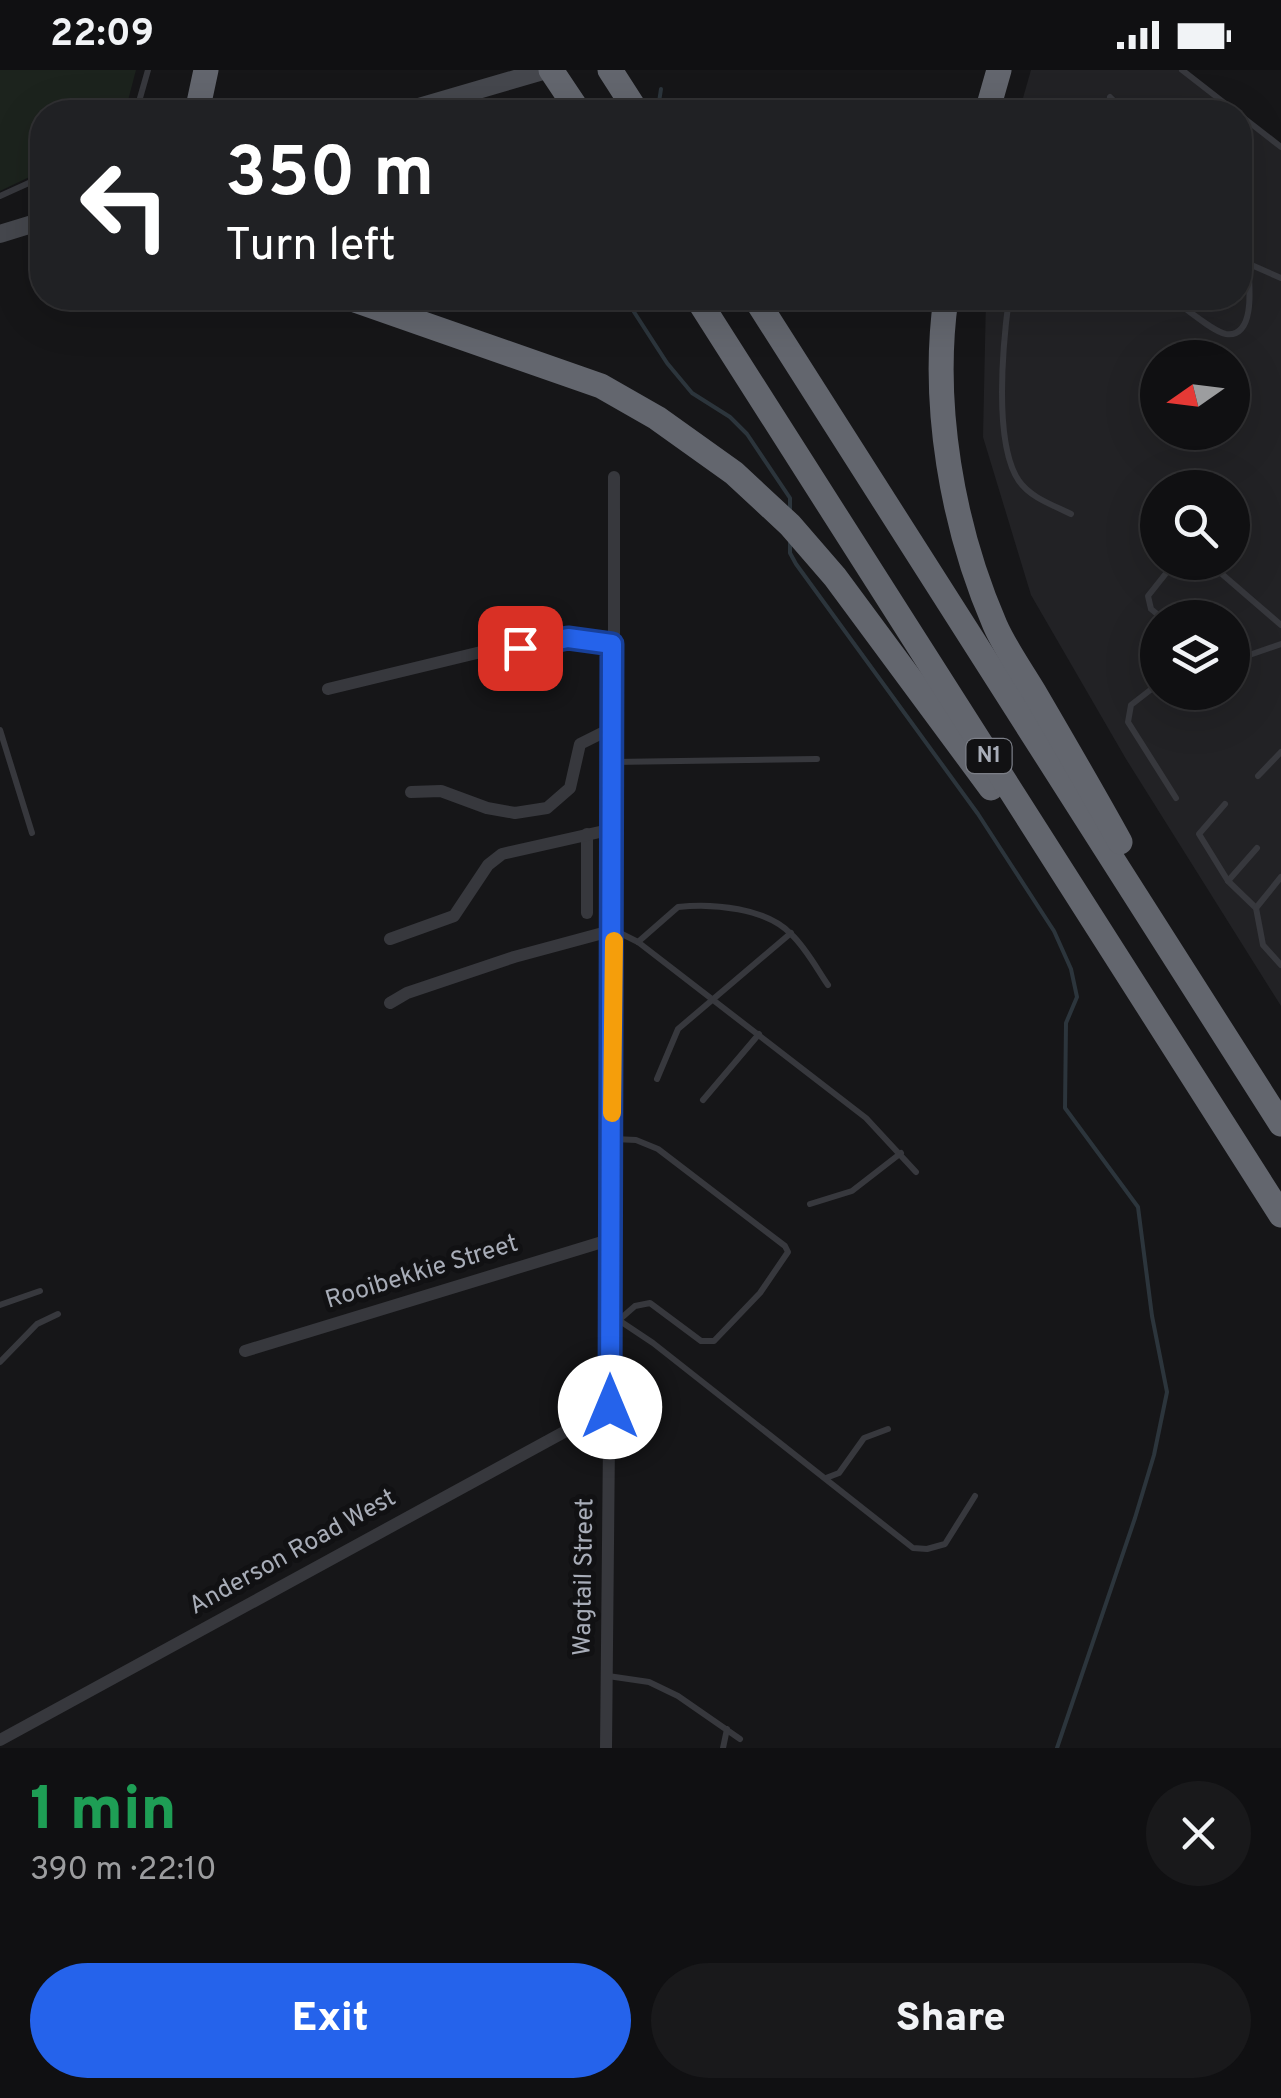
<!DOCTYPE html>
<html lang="en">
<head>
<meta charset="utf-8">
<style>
	body { margin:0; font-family:Overpass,sans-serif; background:#19191b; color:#f1f3f6; height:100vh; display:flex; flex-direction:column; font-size:38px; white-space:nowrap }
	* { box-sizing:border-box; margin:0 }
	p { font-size:32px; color:#9c9d9f }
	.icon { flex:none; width:55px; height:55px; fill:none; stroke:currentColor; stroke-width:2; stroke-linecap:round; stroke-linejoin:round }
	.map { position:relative; height:1678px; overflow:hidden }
	.side { display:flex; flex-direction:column; background:#101012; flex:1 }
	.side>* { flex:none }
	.banner { position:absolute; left:30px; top:30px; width:1222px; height:210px; border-radius:40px; box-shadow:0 10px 40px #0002,0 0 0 2px #303032; background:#202124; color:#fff; overflow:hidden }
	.needle { width:65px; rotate:256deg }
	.controls { position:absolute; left:1140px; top:270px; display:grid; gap:20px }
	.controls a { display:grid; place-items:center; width:110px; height:110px; border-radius:50%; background:#101012; box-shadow:0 10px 40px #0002,0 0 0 2px #303032; font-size:50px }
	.pin { position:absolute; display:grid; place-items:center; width:85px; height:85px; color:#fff; margin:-42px; border-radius:20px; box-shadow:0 5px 15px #0006 }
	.me { position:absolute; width:110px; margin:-55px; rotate:0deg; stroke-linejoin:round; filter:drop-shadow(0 0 8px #0008) }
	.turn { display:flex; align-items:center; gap:35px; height:210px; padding:0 30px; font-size:45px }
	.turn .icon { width:130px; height:130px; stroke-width:2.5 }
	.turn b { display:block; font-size:70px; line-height:85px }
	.round { display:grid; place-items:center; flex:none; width:105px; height:105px; border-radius:52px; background:#19191b }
	.overview { display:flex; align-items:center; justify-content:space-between; height:170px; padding:0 30px }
	h1 { font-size:60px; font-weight:800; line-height:75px; color:#1e9e55 }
	.action { display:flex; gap:20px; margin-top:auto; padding:20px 30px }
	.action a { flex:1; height:115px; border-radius:60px; background:#2563eb; color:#fff; font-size:40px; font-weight:800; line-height:115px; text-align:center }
	.action a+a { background:#19191b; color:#f1f3f6 }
	.status { display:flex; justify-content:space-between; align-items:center; height:70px; padding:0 50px; background:#101012; direction:ltr }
	.status svg { height:28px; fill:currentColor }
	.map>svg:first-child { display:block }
	.built { fill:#222225; fill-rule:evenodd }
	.green { fill:#1c231d }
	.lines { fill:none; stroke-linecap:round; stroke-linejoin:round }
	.stream { stroke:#2c353c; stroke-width:4 }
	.lane { stroke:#37383d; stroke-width:6 }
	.street { stroke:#37383d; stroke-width:12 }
	.secondary { stroke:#45474d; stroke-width:18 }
	.highway { stroke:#63666e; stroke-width:25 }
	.route-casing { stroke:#184099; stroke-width:25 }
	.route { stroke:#2563eb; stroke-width:18 }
	.slow { stroke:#f59e0b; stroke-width:18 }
	.labels { text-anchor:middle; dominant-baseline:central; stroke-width:10; stroke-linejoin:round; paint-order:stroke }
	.shield { fill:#111113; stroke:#7b7e86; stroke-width:2.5 }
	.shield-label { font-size:22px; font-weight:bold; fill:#a8adb8 }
	.street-label { font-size:25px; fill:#a8adb8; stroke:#111113 }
</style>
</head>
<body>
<div class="status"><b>22:09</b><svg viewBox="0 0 49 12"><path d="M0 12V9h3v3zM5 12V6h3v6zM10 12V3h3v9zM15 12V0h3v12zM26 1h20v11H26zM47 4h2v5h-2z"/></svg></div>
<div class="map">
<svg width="1281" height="1678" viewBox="0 0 1281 1678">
	<rect width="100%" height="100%" fill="#161618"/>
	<g class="built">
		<polygon points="1031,0 1179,0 1236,42 1019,42"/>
		<path d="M1240 46 1281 76V936L1126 689 1031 525 983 367 986 228H1240ZM1158 288H1232V362H1158ZM1158 418H1232V492H1158ZM1158 548H1232V622H1158Z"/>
	</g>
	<polygon class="green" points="0,0 136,0 125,42 42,42 42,101 0,121"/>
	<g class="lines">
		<g class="stream">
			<polyline points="651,42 659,32 661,19"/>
			<polyline points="625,228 667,293 692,323 730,347 747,364 790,428 790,440"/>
			<polyline points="790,469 790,483 796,494 978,744 1054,861 1071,899 1077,927 1066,953 1065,1038 1138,1137 1152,1246 1167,1322 1154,1385 1135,1448 1057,1678"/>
		</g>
		<g class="lane">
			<polyline points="1182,0 1236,42"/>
			<polyline points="1110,27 1125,42"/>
			<polyline points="136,42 148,0"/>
			<polyline points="1240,45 1281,77"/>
			<polyline points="0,126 42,107"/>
			<polyline points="1240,190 1281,208"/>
			<path d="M1009 228C1003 273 993 373 1019 411 1031 428 1053 435 1071 444"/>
			<path d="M1171 228C1183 236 1213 262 1226 264 1257 268 1249 210 1248 194"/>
			<polyline points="1208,492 1281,555"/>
			<polyline points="1162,548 1151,539 1148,526 1175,492"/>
			<polyline points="1232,591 1281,574"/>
			<polyline points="1158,614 1131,635 1128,652 1176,728"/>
			<polyline points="0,660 32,763"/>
			<polyline points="613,692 817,689"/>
			<polyline points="1258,706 1281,682"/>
			<polyline points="1225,734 1199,764 1228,811 1256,838 1263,875 1281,895"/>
			<polyline points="1228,811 1257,778"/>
			<polyline points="1256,838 1281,807"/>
			<polyline points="614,860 638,872 866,1048 916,1102"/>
			<path d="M638 872 678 837C713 833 766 838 791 864 806 878 817 899 828 915"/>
			<polyline points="657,1009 678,959 791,863"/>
			<polyline points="703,1030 759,964"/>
			<polyline points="614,1069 636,1070 658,1079 785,1176 788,1182 760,1223 714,1271 701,1271 650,1233 635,1236 619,1250"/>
			<polyline points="810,1134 852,1121 901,1083"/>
			<polyline points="0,1235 40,1221"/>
			<polyline points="611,1245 653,1273 913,1478 927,1479 945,1474 975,1426"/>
			<polyline points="0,1292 37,1254 58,1244"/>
			<polyline points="826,1408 839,1403 864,1368 888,1359"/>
			<polyline points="608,1606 649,1612 678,1626 740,1669"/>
			<polyline points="723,1678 727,1659"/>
		</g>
		<g class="street">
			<polyline points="328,619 481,582 559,570 613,573"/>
			<polyline points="411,722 441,721 487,738 515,743 547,738 570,718 580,674 612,658"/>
			<polyline points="587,843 587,764"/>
			<polyline points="390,869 454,846 488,795 502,784 613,759"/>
			<polyline points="390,933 407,923 514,887 614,860"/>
			<polyline points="245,1281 612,1169"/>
			<polyline points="0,1670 610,1337"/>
			<polyline points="606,1678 614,860 614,407"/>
		</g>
		<g class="secondary">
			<polyline points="402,42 546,0"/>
			<polyline points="0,164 42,151"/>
		</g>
		<g class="highway">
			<polyline points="551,0 579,42"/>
			<polyline points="610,0 637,42"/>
			<polyline points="197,42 206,0"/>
			<polyline points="987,42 999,0"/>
			<polyline points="349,228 601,316 657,348 734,403 790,455 835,507 991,718"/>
			<polyline points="697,228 1281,1145"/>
			<polyline points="755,228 1281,1054"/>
			<path d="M946 228C931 334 952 456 995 555 1006 580 1023 603 1037 627 1065 675 1093 723 1120 772"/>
		</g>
	</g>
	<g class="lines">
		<defs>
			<polyline id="route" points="520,578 568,568 612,574 610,1337"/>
		</defs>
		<use href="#route" class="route-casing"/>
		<use href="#route" class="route"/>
		<polyline class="slow" points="612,1043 614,871"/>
	</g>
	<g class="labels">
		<rect class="shield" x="966.5" y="669" width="45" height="34" rx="8"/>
		<g class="shield-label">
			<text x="989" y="686">N1</text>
		</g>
		<g class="street-label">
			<text transform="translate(422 1203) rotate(-17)">Rooibekkie Street</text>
			<text transform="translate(293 1483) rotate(-29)">Anderson Road West</text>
			<text transform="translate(585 1507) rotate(-89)">Wagtail Street</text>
		</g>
	</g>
</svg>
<div class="controls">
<a><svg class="needle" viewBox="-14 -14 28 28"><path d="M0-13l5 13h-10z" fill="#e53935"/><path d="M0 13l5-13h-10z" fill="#9c9d9f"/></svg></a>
<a><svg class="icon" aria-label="search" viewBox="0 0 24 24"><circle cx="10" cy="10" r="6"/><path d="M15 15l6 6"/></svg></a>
<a><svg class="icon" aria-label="layers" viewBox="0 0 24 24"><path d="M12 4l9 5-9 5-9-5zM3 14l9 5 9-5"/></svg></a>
</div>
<div class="pin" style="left:520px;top:578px;background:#d93025"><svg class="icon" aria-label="arrive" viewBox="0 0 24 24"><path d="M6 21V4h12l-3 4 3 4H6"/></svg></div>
<svg class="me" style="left:610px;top:1337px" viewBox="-20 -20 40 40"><circle r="19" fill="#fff"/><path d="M0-13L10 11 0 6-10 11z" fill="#2563eb"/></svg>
<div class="banner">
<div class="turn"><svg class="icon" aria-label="left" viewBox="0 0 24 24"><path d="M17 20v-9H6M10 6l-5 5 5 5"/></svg><div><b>350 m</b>Turn left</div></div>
</div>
</div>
<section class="side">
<div class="overview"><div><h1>1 min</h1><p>390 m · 22:10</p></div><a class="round"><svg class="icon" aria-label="close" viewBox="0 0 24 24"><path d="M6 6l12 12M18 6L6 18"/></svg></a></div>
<div class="action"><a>Exit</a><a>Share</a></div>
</section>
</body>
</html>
